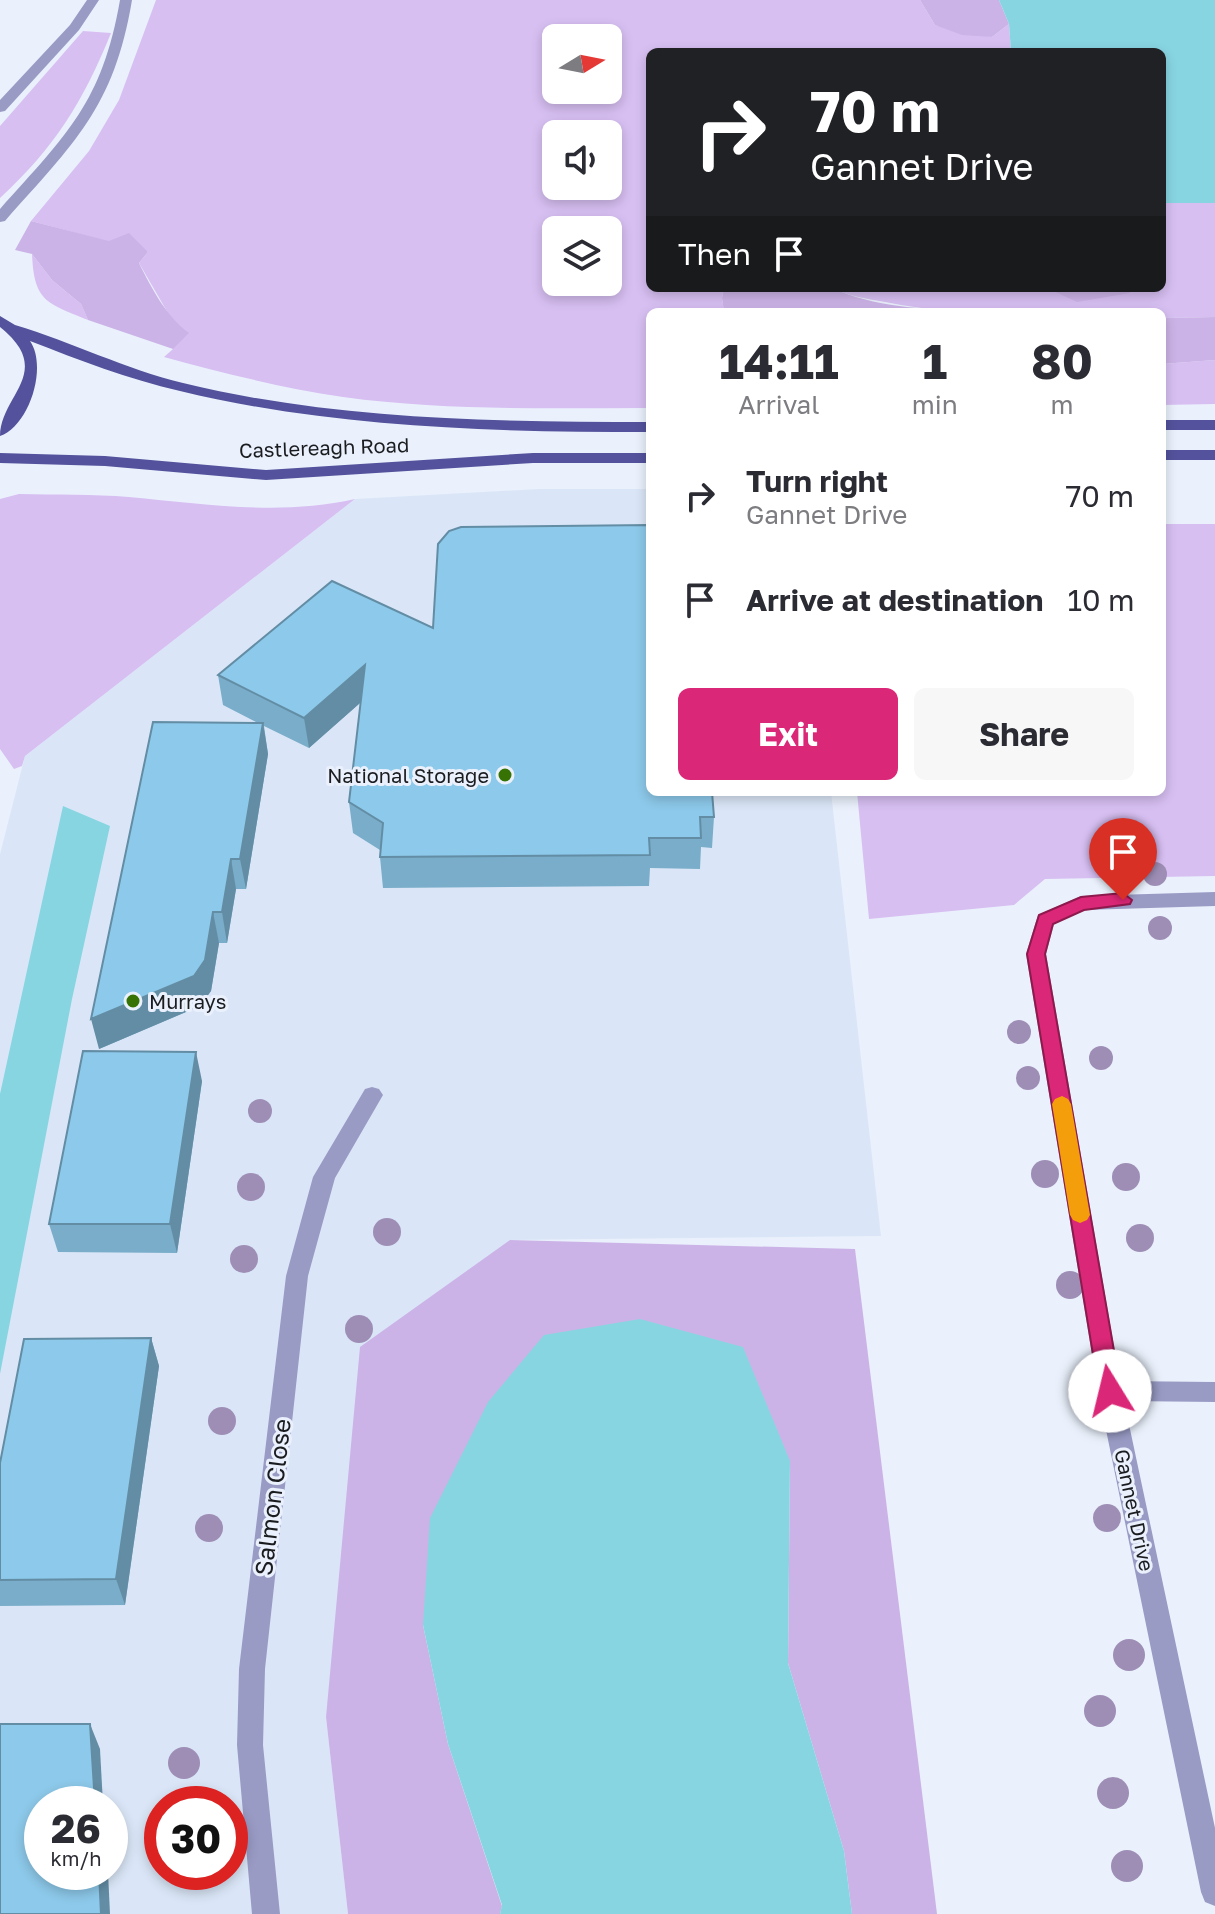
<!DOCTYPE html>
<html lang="en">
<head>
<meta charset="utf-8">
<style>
	body { margin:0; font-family:"Golos Text",sans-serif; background:#f7f7f7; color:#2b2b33; height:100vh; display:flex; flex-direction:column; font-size:30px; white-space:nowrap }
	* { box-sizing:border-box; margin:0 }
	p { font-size:26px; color:#7c7c81 }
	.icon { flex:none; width:44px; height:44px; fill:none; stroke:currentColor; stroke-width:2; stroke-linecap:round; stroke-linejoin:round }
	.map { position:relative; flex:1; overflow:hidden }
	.drawer { position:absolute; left:646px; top:308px; width:520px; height:488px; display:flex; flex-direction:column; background:#fff; border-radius:12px; box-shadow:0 4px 12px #0003 }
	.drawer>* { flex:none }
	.hud { position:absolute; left:646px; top:48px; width:520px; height:244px; border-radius:12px; box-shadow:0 4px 12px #0003; background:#202124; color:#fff; overflow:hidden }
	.needle { width:52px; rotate:80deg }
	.fabs { position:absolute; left:542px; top:24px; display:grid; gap:16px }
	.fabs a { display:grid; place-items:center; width:80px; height:80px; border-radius:12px; background:#fff; box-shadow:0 4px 12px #0003; font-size:40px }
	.speed { position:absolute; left:24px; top:1786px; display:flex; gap:16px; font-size:40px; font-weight:700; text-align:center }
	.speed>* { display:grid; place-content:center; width:104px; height:104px; border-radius:50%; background:#fff; box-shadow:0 4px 12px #0003; line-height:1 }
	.speed small { font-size:20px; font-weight:400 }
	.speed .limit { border:12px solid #d22; background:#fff; color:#111 }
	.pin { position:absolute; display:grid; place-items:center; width:68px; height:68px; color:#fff; margin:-82px -34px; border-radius:50% 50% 50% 0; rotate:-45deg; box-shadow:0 0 8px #0007 }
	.pin .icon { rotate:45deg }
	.me { position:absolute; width:88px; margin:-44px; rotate:351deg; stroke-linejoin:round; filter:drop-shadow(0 0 6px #0008) }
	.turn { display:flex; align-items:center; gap:28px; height:168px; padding:0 32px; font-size:36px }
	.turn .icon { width:104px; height:104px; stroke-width:2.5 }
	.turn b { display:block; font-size:56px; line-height:68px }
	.then { display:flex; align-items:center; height:76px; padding:0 32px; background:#0003; gap:16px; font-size:30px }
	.eta { display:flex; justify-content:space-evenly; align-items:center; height:136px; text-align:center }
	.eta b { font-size:48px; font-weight:700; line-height:56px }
	.action { display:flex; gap:16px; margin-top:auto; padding:16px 32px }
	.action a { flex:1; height:92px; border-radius:12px; background:#db2777; color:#fff; font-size:32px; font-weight:700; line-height:92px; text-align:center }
	.action a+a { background:#f7f7f7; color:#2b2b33 }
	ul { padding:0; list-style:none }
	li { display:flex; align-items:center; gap:24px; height:104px; padding:0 32px }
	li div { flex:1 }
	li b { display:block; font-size:30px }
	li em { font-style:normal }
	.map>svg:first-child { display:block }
	.built { fill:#dae6f7; fill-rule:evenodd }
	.green { fill:#d7bff2; fill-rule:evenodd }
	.forest { fill:#ccb3e7 }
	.water { fill:#88d5e2 }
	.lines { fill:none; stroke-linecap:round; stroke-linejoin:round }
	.minor { fill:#999bc5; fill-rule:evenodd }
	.major { fill:#54529c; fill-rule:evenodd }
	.tree { fill:#9e8eb6 }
	.wall { fill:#79adc9 }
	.shaded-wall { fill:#638da4 }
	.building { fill:#8dc9ea; stroke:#638da4; stroke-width:2 }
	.route { fill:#db2777; stroke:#8e194d; stroke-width:2 }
	.slow { fill:#f59e0b }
	.poi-dot { fill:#367204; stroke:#eaf1fc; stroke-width:3 }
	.labels { text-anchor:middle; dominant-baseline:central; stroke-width:6; stroke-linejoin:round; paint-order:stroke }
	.street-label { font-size:20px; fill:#1a1c20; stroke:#eaf1fc }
	.poi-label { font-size:20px; fill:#1a1c20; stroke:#eaf1fc; text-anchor:end }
	.near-street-label { font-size:24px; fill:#1a1c20; stroke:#eaf1fc }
</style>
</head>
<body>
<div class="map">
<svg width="1215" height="1914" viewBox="0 0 1215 1914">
	<rect width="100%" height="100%" fill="#eaf1fc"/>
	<path class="built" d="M538 489H650V792H831L881 1236 510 1240 326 1717 348 1914H0V854L25 756 355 499ZM42 1804H110V1872H42ZM162 1804H230V1872H162Z"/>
	<g class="green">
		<path d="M156 0H920L935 25 992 37 1009 24 1011 52H650V288H724L722 298 724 312H650V408C548 408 445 411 343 397 282 388 223 373 164 357L173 349 172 320 139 263 148 252 31 221 89 151 119 100ZM556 38H608V90H556ZM556 134H608V186H556ZM556 230H608V282H556Z"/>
		<path d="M83 31 111 33C83 102 55 147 0 198V126Z"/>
		<path d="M1162 203H1215V317L1162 318V312C1071 312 975 320 885 302 867 299 849 296 832 288H1162Z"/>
		<path d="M32 254 52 280 81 304 88 320C47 303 34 302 32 254Z"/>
		<polygon points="1215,360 1215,404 1162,405 1162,364"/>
		<path d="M19 494C56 495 93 494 129 497 205 504 280 516 355 499L25 756 22 766 14 769 0 749V499Z"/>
		<polygon points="1162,524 1215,524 1215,876 1045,879 1014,905 869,919 857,792 1162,792"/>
	</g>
	<g class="forest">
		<polygon points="920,0 999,0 1009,24 992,37 962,35 935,25"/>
		<path d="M31 221 109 241 129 233 148 252 139 263C152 289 166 316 189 333L173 349 88 320 81 304 52 280 32 254 15 250Z"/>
		<path d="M724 288H832C873 307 925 309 970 312H724L722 298Z"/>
		<polygon points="1047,288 1129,288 1130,293 1077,302"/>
		<polygon points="1215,317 1215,360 1162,364 1162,318"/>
		<polygon points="510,1240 855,1249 937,1914 852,1914 844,1851 788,1663 790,1461 423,1625 448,1744 502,1906 500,1914 348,1914 326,1717 360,1347"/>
	</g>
	<g class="water">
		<polygon points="999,0 1215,0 1215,203 1162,203 1162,52 1011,52 1009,24"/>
		<polygon points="63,806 110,826 72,999 0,1374 0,1094"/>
		<polygon points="640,1319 743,1347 790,1461 788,1663 844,1851 852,1914 500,1914 502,1905 448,1744 423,1625 430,1518 488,1402 544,1335"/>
	</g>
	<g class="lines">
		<g class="minor">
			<polygon points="87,0 99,0 79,30 5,111 0,112 0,100 70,25"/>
			<path d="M120 0H132C114 108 74 143 5 221L0 222V209C67 134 102 103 120 0Z"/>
			<polygon points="1215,892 1215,906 1084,910 1054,924 1046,954 1120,1381 1215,1382 1215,1402 1124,1401 1215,1828 1215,1906 1205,1902 1201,1892 1098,1391 1026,954 1038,915 1081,896"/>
			<polygon points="372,1087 379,1089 383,1095 335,1178 308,1276 265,1669 263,1745 280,1914 252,1914 237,1745 239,1669 286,1276 313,1177 365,1089"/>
		</g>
		<g class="major">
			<path d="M0 316 15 325C72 342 125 369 183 383 335 420 494 422 650 422V432C493 432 333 428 180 391 128 379 79 360 30 341 48 367 29 426 0 436 0 395 56 372 0 327Z"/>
			<rect x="1162" y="420" width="53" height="10"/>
			<rect x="1162" y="450" width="53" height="10"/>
			<polygon points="0,453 105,456 266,470 533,453 650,453 650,463 533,463 266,480 105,466 0,463"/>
		</g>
	</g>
	<g class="tree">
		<circle cx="1155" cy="874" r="12"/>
		<circle cx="1160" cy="928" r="12"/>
		<circle cx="1019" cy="1032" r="12"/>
		<circle cx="1101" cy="1058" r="12"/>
		<circle cx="1028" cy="1078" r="12"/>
		<circle cx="260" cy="1111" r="12"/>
		<circle cx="1045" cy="1174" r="14"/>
		<circle cx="1126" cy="1177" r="14"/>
		<circle cx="251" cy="1187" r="14"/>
		<circle cx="387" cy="1232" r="14"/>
		<circle cx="1140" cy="1238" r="14"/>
		<circle cx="244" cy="1259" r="14"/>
		<circle cx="1070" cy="1285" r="14"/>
		<circle cx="359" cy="1329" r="14"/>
		<circle cx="1090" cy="1403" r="14"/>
		<circle cx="222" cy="1421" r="14"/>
		<circle cx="1107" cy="1518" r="14"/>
		<circle cx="209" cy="1528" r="14"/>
		<circle cx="1129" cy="1655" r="16"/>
		<circle cx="1100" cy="1711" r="16"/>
		<circle cx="184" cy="1763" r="16"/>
		<circle cx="1113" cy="1793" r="16"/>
		<circle cx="1127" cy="1866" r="16"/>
	</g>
	<g class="wall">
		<polygon points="332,581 714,817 712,848 701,847 700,869 650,868 649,886 383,888 380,857 380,850 353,833 349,802 361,702 309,748 264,726 268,754 246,889 236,889 227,943 219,943 211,991 200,1006 99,1049 258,723 223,705 218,675"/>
		<polygon points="202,1081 177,1253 58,1252 49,1224"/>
		<polygon points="151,1338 159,1366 125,1605 0,1606 0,1463"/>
	</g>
	<g class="shaded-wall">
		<polygon points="365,665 368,696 309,748 304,718"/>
		<polygon points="263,723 268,754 246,889 240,859"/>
		<polygon points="231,859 236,889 227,943 222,912"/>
		<polygon points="213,912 219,943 211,991 200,1006 99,1049 91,1019"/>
		<polygon points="196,1052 202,1081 177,1253 170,1224"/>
		<polygon points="151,1338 159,1366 125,1605 116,1579"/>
		<polygon points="90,1724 100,1749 103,1804 95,1804"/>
		<polygon points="99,1872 108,1872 110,1914 101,1914"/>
	</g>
	<g class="building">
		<polygon points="650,525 650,792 712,792 714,817 700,817 701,838 649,838 650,855 380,857 383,823 349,802 365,665 304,718 218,675 332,581 433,628 438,544 449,531 461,527"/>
		<polygon points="153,722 263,723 240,859 231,859 222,912 213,912 205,960 194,976 91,1019"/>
		<polygon points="83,1051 196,1052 170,1224 49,1224"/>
		<polygon points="151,1338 116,1579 0,1580 0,1463 24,1339"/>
		<polygon points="0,1724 90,1724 95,1804 42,1804 42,1872 99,1872 101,1914 0,1914"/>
	</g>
	<polygon class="route" points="1123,893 1132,900 1130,904 1084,910 1053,924 1045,954 1121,1391 1118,1398 1110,1401 1102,1398 1099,1391 1027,954 1039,915 1081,897"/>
	<polygon class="slow" points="1062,1096 1068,1099 1071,1104 1090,1215 1087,1220 1080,1223 1073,1220 1070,1215 1052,1104 1055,1099"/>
	<g class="poi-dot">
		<circle cx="505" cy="775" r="8"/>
		<circle cx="133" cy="1001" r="8"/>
	</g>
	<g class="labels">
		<g class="street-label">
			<text transform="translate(324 447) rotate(-2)">Castlereagh Road</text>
			<text transform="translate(1135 1510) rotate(78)">Gannet Drive</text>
		</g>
		<g class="poi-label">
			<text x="489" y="775">National Storage</text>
			<text x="149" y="1001" text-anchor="start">Murrays</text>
		</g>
		<g class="near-street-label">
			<text transform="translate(272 1497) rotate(-83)">Salmon Close</text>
		</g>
	</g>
</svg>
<div class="fabs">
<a><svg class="needle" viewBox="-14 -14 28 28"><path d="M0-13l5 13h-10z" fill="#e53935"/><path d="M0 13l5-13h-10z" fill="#7c7c81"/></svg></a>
<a><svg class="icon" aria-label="sound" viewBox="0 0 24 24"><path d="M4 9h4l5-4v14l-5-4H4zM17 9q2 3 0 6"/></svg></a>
<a><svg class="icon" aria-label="layers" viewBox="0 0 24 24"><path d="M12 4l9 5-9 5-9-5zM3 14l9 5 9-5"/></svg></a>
</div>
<div class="speed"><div>26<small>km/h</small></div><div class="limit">30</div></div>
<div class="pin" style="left:1123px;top:900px;background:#d93025"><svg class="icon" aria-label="arrive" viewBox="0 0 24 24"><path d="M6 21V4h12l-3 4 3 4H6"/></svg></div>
<svg class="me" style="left:1110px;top:1391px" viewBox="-20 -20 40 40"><circle r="19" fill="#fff"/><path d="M0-13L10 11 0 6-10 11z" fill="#db2777"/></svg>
<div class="hud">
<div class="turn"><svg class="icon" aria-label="right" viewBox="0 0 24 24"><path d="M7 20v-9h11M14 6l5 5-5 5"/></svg><div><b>70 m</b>Gannet Drive</div></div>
<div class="then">Then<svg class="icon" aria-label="arrive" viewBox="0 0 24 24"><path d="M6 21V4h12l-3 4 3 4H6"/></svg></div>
</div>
<section class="drawer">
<div class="eta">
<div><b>14:11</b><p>Arrival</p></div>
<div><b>1</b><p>min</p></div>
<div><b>80</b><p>m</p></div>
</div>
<ul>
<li><svg class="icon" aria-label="right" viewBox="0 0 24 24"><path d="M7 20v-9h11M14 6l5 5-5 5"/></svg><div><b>Turn right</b><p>Gannet Drive</p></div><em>70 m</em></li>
<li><svg class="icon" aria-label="arrive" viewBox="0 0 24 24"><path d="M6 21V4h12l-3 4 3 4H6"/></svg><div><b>Arrive at destination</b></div><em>10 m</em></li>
</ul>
<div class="action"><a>Exit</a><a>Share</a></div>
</section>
</div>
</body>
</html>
